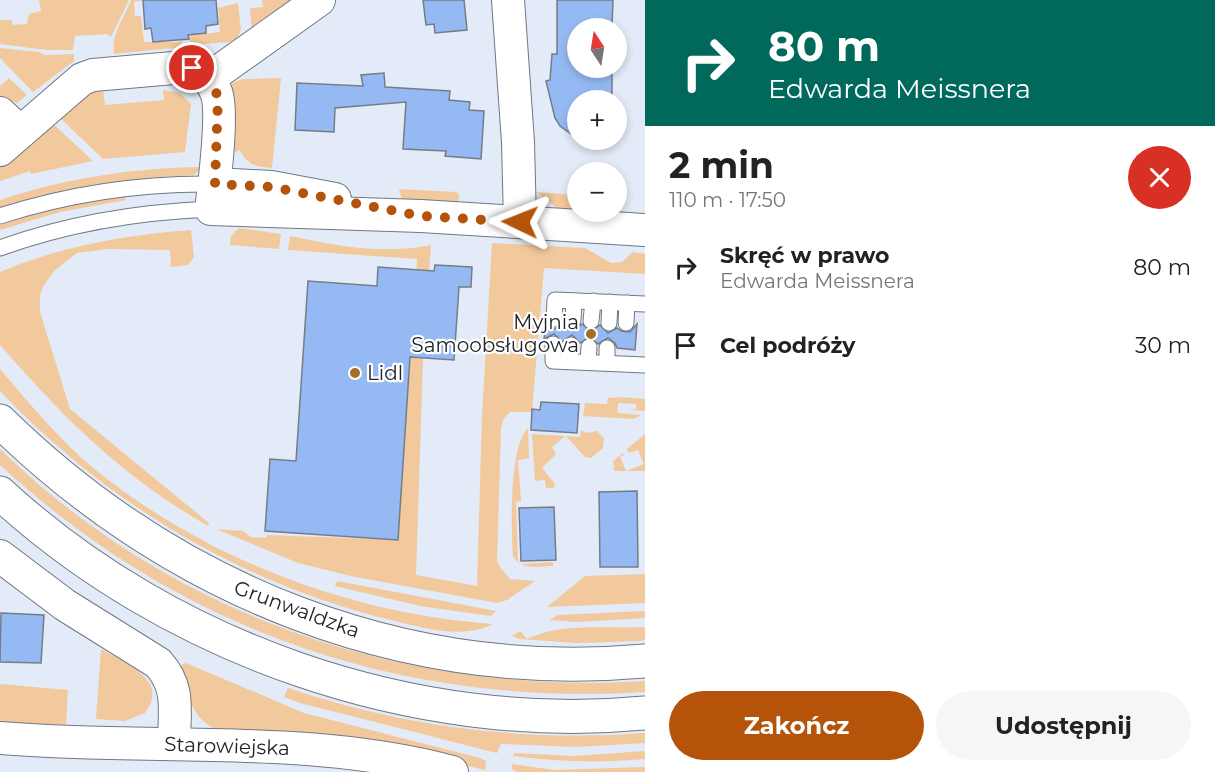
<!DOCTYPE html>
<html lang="pl">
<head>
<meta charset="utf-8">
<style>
	body { margin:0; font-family:Montserrat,sans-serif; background:#f6f6f6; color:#222; height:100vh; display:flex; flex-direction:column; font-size:22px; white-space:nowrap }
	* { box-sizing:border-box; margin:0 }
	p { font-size:20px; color:#767676 }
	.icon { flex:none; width:33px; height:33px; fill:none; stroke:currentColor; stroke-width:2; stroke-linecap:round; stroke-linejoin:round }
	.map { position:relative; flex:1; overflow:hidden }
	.side { display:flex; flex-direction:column; background:#fff; width:570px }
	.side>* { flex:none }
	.top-card { background:#00695c; color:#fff; overflow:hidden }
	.needle { width:39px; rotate:348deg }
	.buttons { position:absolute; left:567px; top:18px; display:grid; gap:12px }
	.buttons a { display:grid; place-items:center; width:60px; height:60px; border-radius:50%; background:#fff; box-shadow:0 3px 9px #0003; font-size:30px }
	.pin { position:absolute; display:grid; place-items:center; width:51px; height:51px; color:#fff; margin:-26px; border:3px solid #fff; border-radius:50%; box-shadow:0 2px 6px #0007 }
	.me { position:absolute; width:66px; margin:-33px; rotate:272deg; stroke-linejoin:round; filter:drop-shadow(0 0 4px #0008) }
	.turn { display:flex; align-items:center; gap:21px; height:126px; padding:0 24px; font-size:27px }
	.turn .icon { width:78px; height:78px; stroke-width:2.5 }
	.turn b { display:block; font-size:42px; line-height:51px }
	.round { display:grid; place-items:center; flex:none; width:63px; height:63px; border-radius:32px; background:#f6f6f6 }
	.overview { display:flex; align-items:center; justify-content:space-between; height:102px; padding:0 24px }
	h1 { font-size:36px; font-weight:700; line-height:45px }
	.action { display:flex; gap:12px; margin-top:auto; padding:12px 24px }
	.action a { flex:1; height:69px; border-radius:36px; background:#b45309; color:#fff; font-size:24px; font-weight:700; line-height:69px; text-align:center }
	.action a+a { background:#f6f6f6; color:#222 }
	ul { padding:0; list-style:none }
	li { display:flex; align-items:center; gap:18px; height:78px; padding:0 24px }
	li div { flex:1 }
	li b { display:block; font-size:22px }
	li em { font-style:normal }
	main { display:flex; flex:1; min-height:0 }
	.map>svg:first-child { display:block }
	.green { fill:#f2c99c }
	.building { fill:#95baf3; stroke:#757c88; stroke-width:1.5 }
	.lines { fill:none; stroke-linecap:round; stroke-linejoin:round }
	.service-casing { stroke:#707883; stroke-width:17 }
	.minor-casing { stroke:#707883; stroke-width:34 }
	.secondary-casing { stroke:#707883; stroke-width:35 }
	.service { stroke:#fff; stroke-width:15 }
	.minor { stroke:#fff; stroke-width:32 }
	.secondary { stroke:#fff; stroke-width:33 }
	.route { stroke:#b45309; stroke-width:10; stroke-dasharray:0 18 }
	.poi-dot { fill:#a36e28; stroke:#fff; stroke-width:2 }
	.labels { text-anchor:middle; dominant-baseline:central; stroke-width:4.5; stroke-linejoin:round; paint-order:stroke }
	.poi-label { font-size:20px; fill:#212429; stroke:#fff; text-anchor:end }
	.street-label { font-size:20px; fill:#212429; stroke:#fff }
</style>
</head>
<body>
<main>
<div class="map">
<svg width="645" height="772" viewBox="0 0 645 772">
	<rect width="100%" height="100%" fill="#e2ebf7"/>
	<g class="green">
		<polygon points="39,0 129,0 111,37 107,34 75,36 73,50 46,50 0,44 0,20 11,20 13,25 27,24 29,14 41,11"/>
		<path d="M131 0H145L134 2 135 16H141L144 42H179L181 39 182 47 114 54C111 33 124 19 131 0Z"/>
		<polygon points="262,0 304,0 252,32 250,8 263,7"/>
		<polygon points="238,3 241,30 237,38 230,42 191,45 189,36 220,32 218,8"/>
		<polygon points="0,48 39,52 45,55 74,54 74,61 33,92 0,58"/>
		<polygon points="9,78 27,95 17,103 0,96 0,86"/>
		<path d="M281 78 272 168C256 167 247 165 240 150L231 154 229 115 232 83 243 79Z"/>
		<polygon points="103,88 105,105 164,100 163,90 180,93 191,104 185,152 103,159 57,115 78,96"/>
		<polygon points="50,121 93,161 31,174 30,171 0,181 0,167"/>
		<path d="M202 167 194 175C127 178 64 187 0 208V200C66 178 133 168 202 167Z"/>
		<polygon points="399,189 456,192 459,195 458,204 402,200"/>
		<polygon points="536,192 577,195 578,212 557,208"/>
		<polygon points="125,195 126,200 60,212 0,230 0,225 59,207"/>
		<polygon points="239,228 281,234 279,249 230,245 231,236"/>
		<path d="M191 230 194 257 188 265 171 267 170 250 108 249 77 253 55 270 44 285 40 295V312L70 409 209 523 208 526C121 476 65 419 0 345V272C61 246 126 235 191 230Z"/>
		<path d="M290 236C338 246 383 255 431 245L423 358 416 575 477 586 482 416 492 243 585 248 611 263 622 262 633 252 645 254V274L544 268 532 412H510L504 418 501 428 497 561 500 567 510 579 535 581 507 600 497 603 350 576 298 563 216 529 243 531 251 537 266 538 267 535 398 540 417 259 288 250Z"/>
		<path d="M0 369C30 404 61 442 97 471 208 560 351 614 493 624 463 639 427 629 395 621 244 585 107 504 0 391Z"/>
		<polygon points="620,397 645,399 645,411 628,410 636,409 636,404 618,403 617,413 641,415 634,419 583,416 585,403 607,404 608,398"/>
		<path d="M528 428 529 458 518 460 521 501 516 502 518 561 521 564 553 562V566C538 566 521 571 513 556 511 529 509 446 528 428Z"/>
		<polygon points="581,430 586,433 597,431 604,438 603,448 591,458 585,457 566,436 580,437"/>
		<polygon points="532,434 565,436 552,447 556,454 542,468 555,484 554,488 546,488 545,480 535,481"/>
		<polygon points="645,434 645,471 614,471 613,461 623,453 624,455 620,457 626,471 644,464 638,450 628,453 627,449"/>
		<path d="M0 449C172 617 407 696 645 681V692C402 707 180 631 0 465Z"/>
		<polygon points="645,574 645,603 547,607 585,576"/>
		<polygon points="337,581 496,611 491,616 420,606 335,586"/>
		<polygon points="645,611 645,618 577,622 549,620 558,615"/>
		<path d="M645 627V640L638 641 577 643 519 639 512 636 520 631 527 639C562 622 606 629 645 627Z"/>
		<path d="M101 649C124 663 171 680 145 713L125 721 96 719Z"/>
		<path d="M186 663 304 713 480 758 486 761 485 770 334 735 218 730C191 720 188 692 176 667Z"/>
		<polygon points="0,684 68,690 66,725 0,722"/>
		<path d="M288 688C403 727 523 742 645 733V743L576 747 501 744 497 753 300 703 284 697Z"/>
		<path d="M645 751V759C600 763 558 762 513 756L514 753 574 756Z"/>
		<polygon points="512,764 554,770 645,767 645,772 517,772 512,769"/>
	</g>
	<g class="building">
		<polygon points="143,0 216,0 218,24 206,26 206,33 188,35 189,39 153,42 151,28 145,29"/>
		<polygon points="423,0 464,0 467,30 435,33 434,24 426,25"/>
		<polygon points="557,0 613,0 612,26 578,28 578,68 612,68 612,100 578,100 578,139 560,126 555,118 546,81 550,80 552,54 557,54"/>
		<polygon points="384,73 385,87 450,91 449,100 470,102 469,110 484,111 481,159 445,156 446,151 403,149 406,102 335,108 334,132 295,130 297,83 363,86 361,75"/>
		<polygon points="435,265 472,267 471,287 459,287 454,360 410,357 398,540 265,531 270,459 296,461 308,281 377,286 378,267 434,271"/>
		<polygon points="563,321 567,328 572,330 582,324 591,331 600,325 608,333 617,328 621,331 630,332 637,324 635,350 617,348 615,343 608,338 598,344 590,337 580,343 572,335 562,342 554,334 544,339 546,324 554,329 559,327"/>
		<polygon points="541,402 579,404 577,433 531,430 532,409 540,410"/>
		<polygon points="637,491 638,567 600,567 599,492"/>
		<polygon points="554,507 556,560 521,561 519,508"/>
		<polygon points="1,613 44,615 41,663 0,662"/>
	</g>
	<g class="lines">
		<defs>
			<g id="service">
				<path d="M0 216C71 193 141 183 215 184"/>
				<path d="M0 248C69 223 138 212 211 209"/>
				<polyline points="554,319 555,300 645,304"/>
				<polyline points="573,320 574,301"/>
				<polyline points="591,321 593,301"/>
				<polyline points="609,323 610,302"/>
				<polyline points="626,323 627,303"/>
				<polyline points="553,344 553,361 645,365"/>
				<polyline points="570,361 571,345"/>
				<polyline points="588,362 589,347"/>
				<polyline points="607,363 607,348"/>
			</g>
			<g id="minor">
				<polyline points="508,0 518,142 520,222"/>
				<polyline points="208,79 319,0"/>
				<polyline points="0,113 20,132"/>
				<path d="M0 150 82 79 93 75 185 67C199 69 211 78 216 92 224 110 214 187 211 209L421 216 645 230"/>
				<polyline points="215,184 271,187 335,199"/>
				<path d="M0 556 65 605 158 663C181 688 174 712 174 743"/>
				<path d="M0 738C151 751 305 733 452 772"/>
			</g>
			<g id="secondary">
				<path d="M0 421C173 590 401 683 645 661"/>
				<path d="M0 493C169 649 415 735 645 713"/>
			</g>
		</defs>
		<use href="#service" class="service-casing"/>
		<use href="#minor" class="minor-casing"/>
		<use href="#secondary" class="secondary-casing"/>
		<use href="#service" class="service"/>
		<use href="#minor" class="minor"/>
		<use href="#secondary" class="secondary"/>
	</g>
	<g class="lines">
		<polyline class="route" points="192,68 208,79 218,96 215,184 271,187 421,216 520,222"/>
	</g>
	<g class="poi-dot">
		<circle cx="591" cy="334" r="6"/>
		<circle cx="355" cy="373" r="6"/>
	</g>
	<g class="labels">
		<g class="poi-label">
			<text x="579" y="322">Myjnia<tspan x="579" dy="23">Samoobsługowa</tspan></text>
			<text x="367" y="373" text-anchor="start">Lidl</text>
		</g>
		<g class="street-label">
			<text transform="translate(297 609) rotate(20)">Grunwaldzka</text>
			<text transform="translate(227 746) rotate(2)">Starowiejska</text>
		</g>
	</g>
</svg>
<div class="buttons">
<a><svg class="needle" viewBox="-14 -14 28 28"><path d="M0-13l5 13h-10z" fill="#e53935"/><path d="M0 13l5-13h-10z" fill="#767676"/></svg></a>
<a>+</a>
<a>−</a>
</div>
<div class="pin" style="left:192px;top:68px;background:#d93025"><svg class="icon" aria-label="arrive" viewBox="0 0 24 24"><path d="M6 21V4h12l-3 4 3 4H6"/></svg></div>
<svg class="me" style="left:520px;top:222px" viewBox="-20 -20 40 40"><path d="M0-17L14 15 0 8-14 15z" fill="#b45309" stroke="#fff" stroke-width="4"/></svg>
</div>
<section class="side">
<div class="top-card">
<div class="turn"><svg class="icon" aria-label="right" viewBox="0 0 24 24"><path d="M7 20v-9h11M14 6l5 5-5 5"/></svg><div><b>80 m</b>Edwarda Meissnera</div></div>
</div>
<div class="overview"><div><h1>2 min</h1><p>110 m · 17:50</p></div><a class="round" style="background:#d93025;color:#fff"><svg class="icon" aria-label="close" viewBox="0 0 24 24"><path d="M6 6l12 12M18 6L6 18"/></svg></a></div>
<ul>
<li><svg class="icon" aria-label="right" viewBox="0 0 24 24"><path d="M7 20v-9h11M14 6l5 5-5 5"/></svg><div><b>Skręć w prawo</b><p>Edwarda Meissnera</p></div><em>80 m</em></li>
<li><svg class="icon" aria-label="arrive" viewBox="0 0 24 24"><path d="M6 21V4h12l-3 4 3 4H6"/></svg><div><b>Cel podróży</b></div><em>30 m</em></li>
</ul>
<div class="action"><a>Zakończ</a><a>Udostępnij</a></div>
</section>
</main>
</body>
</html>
